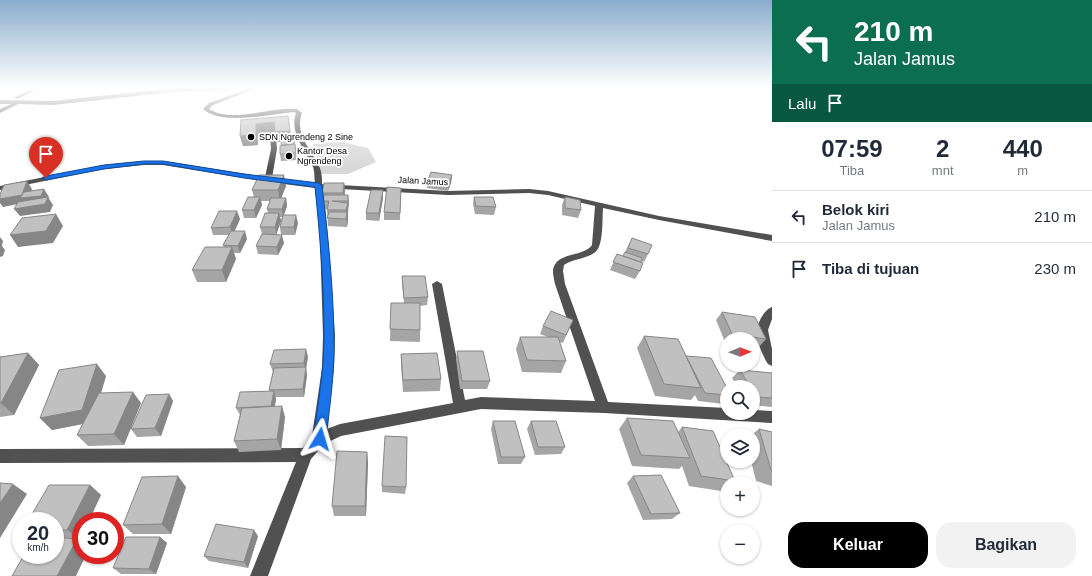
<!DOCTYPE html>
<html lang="id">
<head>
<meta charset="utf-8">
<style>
	body { margin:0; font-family:Helvetica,sans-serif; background:#f2f2f3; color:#1f2937; height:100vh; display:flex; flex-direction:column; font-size:15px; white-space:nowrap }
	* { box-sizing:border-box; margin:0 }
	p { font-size:13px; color:#747a83 }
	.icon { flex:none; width:22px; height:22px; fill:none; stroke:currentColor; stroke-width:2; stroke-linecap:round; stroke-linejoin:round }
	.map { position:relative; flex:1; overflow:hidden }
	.drawer { display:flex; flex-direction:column; background:#fff; width:320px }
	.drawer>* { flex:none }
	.hud { background:#0b6e4f; color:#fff; overflow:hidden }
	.needle { width:26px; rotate:89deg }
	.controls { position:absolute; left:720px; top:332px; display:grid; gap:8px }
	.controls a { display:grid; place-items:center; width:40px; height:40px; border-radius:50%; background:#fff; box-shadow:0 1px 3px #0004; font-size:20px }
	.speed { position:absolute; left:12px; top:512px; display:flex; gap:8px; font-size:20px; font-weight:700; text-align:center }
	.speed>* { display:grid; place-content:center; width:52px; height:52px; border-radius:50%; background:#fff; box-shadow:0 1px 3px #0004; line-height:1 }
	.speed small { font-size:10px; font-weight:400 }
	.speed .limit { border:6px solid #d22; background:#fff; color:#111 }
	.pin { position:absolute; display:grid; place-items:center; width:34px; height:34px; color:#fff; margin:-41px -17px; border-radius:50% 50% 50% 0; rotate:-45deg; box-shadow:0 0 4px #0007 }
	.pin .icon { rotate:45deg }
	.me { position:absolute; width:44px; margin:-22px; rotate:7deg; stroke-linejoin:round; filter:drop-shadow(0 0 3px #0008) }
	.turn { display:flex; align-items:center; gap:14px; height:84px; padding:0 16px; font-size:18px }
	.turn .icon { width:52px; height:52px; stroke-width:2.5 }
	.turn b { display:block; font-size:28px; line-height:34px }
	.then { display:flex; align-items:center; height:38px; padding:0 16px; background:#0003; gap:8px; font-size:15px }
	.eta { display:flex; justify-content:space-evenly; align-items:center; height:68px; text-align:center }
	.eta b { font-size:24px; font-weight:700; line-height:28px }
	.action { display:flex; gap:8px; margin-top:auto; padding:8px 16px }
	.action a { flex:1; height:46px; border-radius:16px; background:#000; color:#fff; font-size:16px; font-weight:700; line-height:46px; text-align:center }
	.action a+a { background:#f2f2f3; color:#1f2937 }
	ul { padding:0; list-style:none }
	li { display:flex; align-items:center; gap:12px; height:52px; padding:0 16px; border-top:1px solid #e0e1e3 }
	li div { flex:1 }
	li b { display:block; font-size:15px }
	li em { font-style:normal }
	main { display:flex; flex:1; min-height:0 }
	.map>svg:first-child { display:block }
	.green { fill:#d8d8d8 }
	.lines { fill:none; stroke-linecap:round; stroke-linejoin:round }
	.minor { fill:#515151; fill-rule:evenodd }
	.wall { fill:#a5a5a5 }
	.shaded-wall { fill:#868686 }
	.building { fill:#c0c0c0; stroke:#868686 }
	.route { fill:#1a73e8; stroke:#114b97 }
	.poi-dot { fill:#000; stroke:#fff; stroke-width:1.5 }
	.labels { text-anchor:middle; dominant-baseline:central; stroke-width:3.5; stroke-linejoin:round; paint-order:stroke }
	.far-poi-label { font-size:9px; fill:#000; stroke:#fff; text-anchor:start }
	.far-street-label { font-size:9px; fill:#000; stroke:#fff }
</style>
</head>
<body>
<main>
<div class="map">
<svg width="772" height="576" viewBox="0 0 772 576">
	<rect width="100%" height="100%" fill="#fff"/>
	<polygon class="green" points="342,142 368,148 376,162 348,174 322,174 313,144"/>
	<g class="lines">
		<g class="minor">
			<polygon points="33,88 39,88 18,99 13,98"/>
			<polygon points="173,88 240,88 237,90 173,92 53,105 18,104 0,113 0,109 11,104 0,104 0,100 53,101"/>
			<path d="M251 88H257L213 105 209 109C233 124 271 106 297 109L302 113C294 136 312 149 320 168 322 173 322 179 322 184L448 191 529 189 548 191 659 216 772 235V241L659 220 603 208C602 219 604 248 594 253 585 259 573 259 564 265L563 271 565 284 608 402 727 408V413H753V410L772 411V423L604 413 481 409 341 436 324 444 311 459 268 576H250L296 462 0 463V449L303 448 312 436 322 368 323 336 320 238 315 188 268 182 163 165H144L104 169 0 190V186L104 165 144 161H163L265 177 271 149 270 135 273 133 276 135 277 149 272 178 315 183C314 178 315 172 313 167 305 150 289 133 296 113L294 112C271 114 221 126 203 109L209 103ZM323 188 448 195 529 193 548 195 595 206 592 245C583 258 555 251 553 271 553 275 554 280 555 284L595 401 481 397 465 400 442 284 437 281 432 284 453 403 340 424 327 429 334 368 335 336 328 238Z"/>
			<path d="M772 307V319L768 330 772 349V366L768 364 766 361C759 347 753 333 761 318 764 313 767 309 772 307Z"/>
		</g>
	</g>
	<g class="wall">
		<polygon points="288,116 291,135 294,135 297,160 281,161 280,154 281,146 281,142 277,142 275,132 258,134 258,145 243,146 240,136"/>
		<polygon points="452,175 451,183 448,191 427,188 428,180"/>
		<polygon points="344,183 345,195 349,202 348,213 348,220 347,227 328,226 327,209 324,209 322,193"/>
		<polygon points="286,186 281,198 286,198 287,206 284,215 298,223 295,235 281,235 280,227 282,217 280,217 281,221 276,235 269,235 284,243 278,255 258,254 256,246 262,234 260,227 268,213 267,209 270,201 261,201 262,205 256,218 244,218 242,210 254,197 252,190"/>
		<polygon points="401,188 400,220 384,220 384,212"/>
		<polygon points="383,190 383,198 379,221 366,220 366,213"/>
		<polygon points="474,197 496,207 494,215 475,214 473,204"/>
		<polygon points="565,197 581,210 578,218 562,215 562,205"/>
		<polygon points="240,219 234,231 247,239 240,253 234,253 236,259 226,282 197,282 192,270 224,247 223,245 229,235 213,235 211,228"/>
		<polygon points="632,238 648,254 644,262 641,261 640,271 635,279 610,270 617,254 623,256"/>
		<polygon points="402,276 428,297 427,305 420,306 420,342 390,341 391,303 404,303 402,284"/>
		<polygon points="722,312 766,339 759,347 753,346 753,339 727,339 727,342 725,342 716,320"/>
		<polygon points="573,320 563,343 559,342 566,361 561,373 522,372 516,349 520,337 548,337 540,334 543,326"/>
		<polygon points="644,336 686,356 727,388 727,400 724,404 698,401 695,395 691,400 655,396 637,348"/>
		<polygon points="457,351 490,381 487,389 460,389 456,359"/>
		<polygon points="28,353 39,365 14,415 0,417 0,357"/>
		<polygon points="401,354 441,379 440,391 403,392 401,366"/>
		<polygon points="308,357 306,368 307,375 304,397 276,397 276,399 275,406 285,417 281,450 239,452 234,441 240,415 236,408 270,391 269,390 273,372 270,364"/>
		<polygon points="740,370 772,373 772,407 753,405 753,387 738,387 732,378"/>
		<polygon points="106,376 101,393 141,403 124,445 88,446 77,435 83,424 52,430 40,418"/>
		<polygon points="169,394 173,401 161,436 137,437 131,429"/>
		<polygon points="627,418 678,432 682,427 735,481 732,483 727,483 727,487 721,491 689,486 682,466 679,469 632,466 619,429"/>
		<polygon points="493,421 525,457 521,464 498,464 491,429"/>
		<polygon points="531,421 565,447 561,454 535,455 527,429"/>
		<polygon points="759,429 772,432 772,486 756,481 751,461 753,461 753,435 751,435"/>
		<polygon points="367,452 368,463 366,516 334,516 332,506"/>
		<polygon points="633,476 680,513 672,519 643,520 627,483"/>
		<polygon points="90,485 101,495 81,521 80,539 78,539 55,555 55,521"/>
		<polygon points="382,486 406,487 405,494 382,492"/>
		<polygon points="186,487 171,534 133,534 123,525"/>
		<polygon points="258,536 248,568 209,561 204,556"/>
		<polygon points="160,537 167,543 156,574 121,574 113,568"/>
	</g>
	<g class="shaded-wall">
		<polygon points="288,116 291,141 277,142 275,132"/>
		<polygon points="274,122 276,132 258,134 258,145 243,146 240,136 256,124"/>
		<polygon points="284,175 286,186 280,201 278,190"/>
		<polygon points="452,175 451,183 448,191 449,183"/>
		<polygon points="27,181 32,189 29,197 44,189 49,197 45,203 23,203 3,207 0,203 0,199"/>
		<polygon points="344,183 345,190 344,200 343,193"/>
		<polygon points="383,190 383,198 379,221 379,213"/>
		<polygon points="348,195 349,202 348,209"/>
		<polygon points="48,197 53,205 50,212 20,216 14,209"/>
		<polygon points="260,197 262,205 256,218 254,210"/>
		<polygon points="286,198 287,206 283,217 282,209"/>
		<polygon points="348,203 348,220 347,227 346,210"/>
		<polygon points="237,211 240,219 233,235 230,227"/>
		<polygon points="279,213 281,221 276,235 275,227"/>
		<polygon points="56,214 63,226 53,243 18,247 10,235"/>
		<polygon points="296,215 298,223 295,235 294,227"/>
		<polygon points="245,231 247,239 240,253 238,246"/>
		<polygon points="282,235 284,243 278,255 277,247"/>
		<polygon points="0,237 3,241 2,246 5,250 3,256 0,257"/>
		<polygon points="232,247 236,259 226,282 222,270"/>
		<polygon points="306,349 308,357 306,368 307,375 304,397 303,389 305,370 304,363"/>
		<polygon points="28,353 39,365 14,415 1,403"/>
		<polygon points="97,364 106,376 92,422 52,430 40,418"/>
		<polygon points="274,391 276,399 273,415 271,407"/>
		<polygon points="133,392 141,403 124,445 114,434"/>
		<polygon points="169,394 173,401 161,436 155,428"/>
		<polygon points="282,406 285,417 281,450 277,439"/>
		<polygon points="367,452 368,463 366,516 365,506"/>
		<polygon points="178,476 186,487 171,534 162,524"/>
		<polygon points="13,484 27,494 0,538 0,503"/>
		<polygon points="90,485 101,495 89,521 81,521 80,539 67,530"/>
		<polygon points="254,530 258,536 248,568 244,562"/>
		<polygon points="160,537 167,543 156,574 149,569"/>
		<polygon points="77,539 81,542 81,555 86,555 76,576 57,576"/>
	</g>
	<g class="building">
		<polygon points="288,116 290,131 275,132 274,122 256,124 256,135 240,136 241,120"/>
		<polygon points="294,135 294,144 281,145 282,136"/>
		<polygon points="295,144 296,153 280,154 280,146"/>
		<polygon points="431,172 452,175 449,183 428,180"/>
		<polygon points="259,175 284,175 278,190 252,190"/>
		<polygon points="27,181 22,195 0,199 0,194 4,185"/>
		<polygon points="324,183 344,183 343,193 322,193"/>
		<polygon points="387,187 401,188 400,213 384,212"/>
		<polygon points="44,189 41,196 20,198 24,192"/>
		<polygon points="371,190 383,190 379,213 366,213"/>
		<polygon points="324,195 348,195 348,201 332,201 348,203 346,210 327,210 329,201 323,201"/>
		<polygon points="48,197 45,204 14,209 18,202"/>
		<polygon points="248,197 260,197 254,210 242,210"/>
		<polygon points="474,197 493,197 496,207 476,206"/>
		<polygon points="565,197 580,200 581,210 565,208"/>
		<polygon points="271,198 286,198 282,209 267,209"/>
		<polygon points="219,211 237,211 230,227 211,228"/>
		<polygon points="329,212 347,212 346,219 327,218"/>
		<polygon points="265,213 279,213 275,227 260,227"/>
		<polygon points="56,214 46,231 10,235 22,218"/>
		<polygon points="283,215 296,215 294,227 280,227"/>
		<polygon points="231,231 245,231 238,246 223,245"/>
		<polygon points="262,234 282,235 277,247 256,246"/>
		<polygon points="632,238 652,245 648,254 628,248"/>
		<polygon points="205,247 232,247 222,270 192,270"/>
		<polygon points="625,252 642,258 641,262 623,256"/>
		<polygon points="617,254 643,263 640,271 613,262"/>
		<polygon points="402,276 425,276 428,297 404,298"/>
		<polygon points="391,303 420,303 420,330 390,329"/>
		<polygon points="551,311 573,320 566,335 543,326"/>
		<polygon points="722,312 755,317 766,339 732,334"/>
		<polygon points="644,336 678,339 701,388 664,384"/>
		<polygon points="520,337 558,337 566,361 527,360"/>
		<polygon points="306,349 304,363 270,364 274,350"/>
		<polygon points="457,351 483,351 490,381 462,381"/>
		<polygon points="28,353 1,403 0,403 0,357"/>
		<polygon points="437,353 441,379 403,380 401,354"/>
		<polygon points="686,356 711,358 727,388 727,395 705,393"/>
		<polygon points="97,364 82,410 40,418 59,370"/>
		<polygon points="306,367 303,389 269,390 274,368"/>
		<polygon points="740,370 772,373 772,398 756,397 753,392 753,387 750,387"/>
		<polygon points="274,391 271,406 236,408 240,392"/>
		<polygon points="133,392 114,434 77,435 99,393"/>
		<polygon points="169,394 155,428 131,429 146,395"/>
		<polygon points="282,406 277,439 234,441 242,408"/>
		<polygon points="627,418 673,421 690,458 641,455"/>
		<polygon points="493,421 515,421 525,457 501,457"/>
		<polygon points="531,421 556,421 565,447 538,447"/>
		<polygon points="682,427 713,431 735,481 701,476"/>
		<polygon points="759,429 772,432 772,471 771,470"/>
		<polygon points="385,436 407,437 406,487 382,486"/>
		<polygon points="337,451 367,452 365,506 332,506"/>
		<polygon points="661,475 680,513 651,514 633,476"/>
		<polygon points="178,476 162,524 123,525 142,477"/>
		<polygon points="0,483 13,484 0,503"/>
		<polygon points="49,485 90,485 67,530 55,530 55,521 28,521"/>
		<polygon points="216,524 254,530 244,562 204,556"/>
		<polygon points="55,537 77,539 57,576 12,576 24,555 55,555"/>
		<polygon points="126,537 160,537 149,569 113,568"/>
	</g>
	<linearGradient id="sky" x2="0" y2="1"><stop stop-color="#8baccb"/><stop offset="0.52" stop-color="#fff"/><stop offset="1" stop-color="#fff" stop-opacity="0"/></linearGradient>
	<rect width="772" height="168" fill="url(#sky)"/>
	<path class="route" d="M144 161H163L244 174 319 183 322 186C328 235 333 285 334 335 335 370 330 404 326 439L324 443 320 444 315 443 313 439C318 405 324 370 324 336 324 286 320 236 315 187L244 178 163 164H144L104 169 46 180 42 178 46 176 104 165Z"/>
	<g class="poi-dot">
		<circle cx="251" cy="137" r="4"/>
		<circle cx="289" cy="156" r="4"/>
	</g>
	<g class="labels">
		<g class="far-poi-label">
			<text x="259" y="137">SDN Ngrendeng 2 Sine</text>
			<text x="297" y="151">Kantor Desa<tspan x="297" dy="10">Ngrendeng</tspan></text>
		</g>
		<g class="far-street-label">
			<text transform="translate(423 181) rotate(3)">Jalan Jamus</text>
		</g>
	</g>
</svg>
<div class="controls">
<a><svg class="needle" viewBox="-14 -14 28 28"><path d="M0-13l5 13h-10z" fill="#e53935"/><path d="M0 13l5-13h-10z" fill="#747a83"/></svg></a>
<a><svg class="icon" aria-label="search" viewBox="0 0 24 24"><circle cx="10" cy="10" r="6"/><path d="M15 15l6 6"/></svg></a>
<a><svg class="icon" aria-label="layers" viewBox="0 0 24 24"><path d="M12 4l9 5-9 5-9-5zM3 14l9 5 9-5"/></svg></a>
<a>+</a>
<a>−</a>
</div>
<div class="speed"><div>20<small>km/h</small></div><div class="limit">30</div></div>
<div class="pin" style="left:46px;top:178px;background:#d93025"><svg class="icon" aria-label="arrive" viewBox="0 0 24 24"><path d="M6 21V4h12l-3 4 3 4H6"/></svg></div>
<svg class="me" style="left:320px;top:439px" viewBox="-20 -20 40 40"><path d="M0-17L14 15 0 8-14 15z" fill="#1a73e8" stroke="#fff" stroke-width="4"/></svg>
</div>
<section class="drawer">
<div class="hud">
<div class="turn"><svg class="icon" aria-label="left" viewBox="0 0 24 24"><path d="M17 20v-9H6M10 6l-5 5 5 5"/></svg><div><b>210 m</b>Jalan Jamus</div></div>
<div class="then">Lalu<svg class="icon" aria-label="arrive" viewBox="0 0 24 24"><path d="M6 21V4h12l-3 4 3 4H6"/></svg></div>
</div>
<div class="eta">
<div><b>07:59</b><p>Tiba</p></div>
<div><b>2</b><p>mnt</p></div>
<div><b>440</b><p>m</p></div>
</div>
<ul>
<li><svg class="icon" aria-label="left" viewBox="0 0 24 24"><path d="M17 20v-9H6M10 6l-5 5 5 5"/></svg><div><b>Belok kiri</b><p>Jalan Jamus</p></div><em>210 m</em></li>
<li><svg class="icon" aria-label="arrive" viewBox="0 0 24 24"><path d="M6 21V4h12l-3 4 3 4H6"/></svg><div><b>Tiba di tujuan</b></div><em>230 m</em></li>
</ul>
<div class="action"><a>Keluar</a><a>Bagikan</a></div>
</section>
</main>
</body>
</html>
